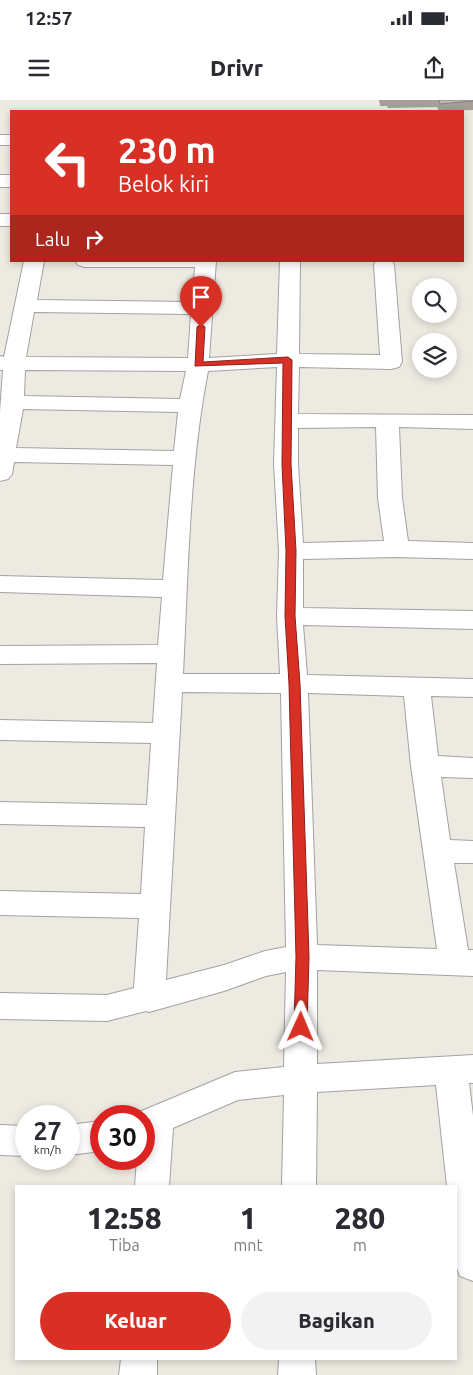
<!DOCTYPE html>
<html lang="id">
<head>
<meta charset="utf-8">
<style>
	body { margin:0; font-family:Ubuntu,sans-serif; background:#f2f2f3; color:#2b2b33; height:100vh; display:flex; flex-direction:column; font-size:19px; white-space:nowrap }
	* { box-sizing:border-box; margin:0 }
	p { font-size:16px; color:#7c7c81 }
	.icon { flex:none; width:28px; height:28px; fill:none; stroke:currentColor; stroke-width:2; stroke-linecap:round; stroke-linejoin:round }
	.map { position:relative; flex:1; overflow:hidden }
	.sheet { position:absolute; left:15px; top:1085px; width:442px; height:175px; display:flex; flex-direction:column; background:#fff; border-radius:0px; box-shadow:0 2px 8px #0003 }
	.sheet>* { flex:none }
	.guide { position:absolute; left:10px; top:10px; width:454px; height:152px; border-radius:0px; box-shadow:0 2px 8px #0003; background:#d93025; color:#fff; overflow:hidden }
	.fabs { position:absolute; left:412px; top:178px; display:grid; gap:10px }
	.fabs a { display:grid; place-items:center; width:45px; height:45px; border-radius:50%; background:#fff; box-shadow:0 2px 8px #0003; font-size:25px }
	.speed { position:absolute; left:15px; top:1005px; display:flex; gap:10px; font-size:25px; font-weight:700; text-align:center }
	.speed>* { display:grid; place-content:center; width:65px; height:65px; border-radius:50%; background:#fff; box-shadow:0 2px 8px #0003; line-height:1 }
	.speed small { font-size:12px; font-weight:400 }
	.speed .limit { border:8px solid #d22; background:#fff; color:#111 }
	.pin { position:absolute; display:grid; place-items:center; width:42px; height:42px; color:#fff; margin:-51px -21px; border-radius:50% 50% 50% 0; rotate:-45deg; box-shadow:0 0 5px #0007 }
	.pin .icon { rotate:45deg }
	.me { position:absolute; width:55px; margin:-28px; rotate:1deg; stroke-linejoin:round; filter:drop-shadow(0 0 4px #0008) }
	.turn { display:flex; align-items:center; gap:18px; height:105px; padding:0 25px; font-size:22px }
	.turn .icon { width:65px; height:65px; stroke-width:2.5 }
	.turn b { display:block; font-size:35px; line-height:42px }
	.then { display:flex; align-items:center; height:48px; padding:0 25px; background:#0003; gap:10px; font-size:19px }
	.eta { display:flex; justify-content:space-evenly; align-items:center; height:85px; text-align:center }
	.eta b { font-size:30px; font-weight:800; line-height:35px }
	.cta { display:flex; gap:10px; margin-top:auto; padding:10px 25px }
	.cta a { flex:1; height:58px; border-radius:30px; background:#d93025; color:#fff; font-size:20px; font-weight:800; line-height:58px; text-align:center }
	.cta a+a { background:#f2f2f3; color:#2b2b33 }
	.status { display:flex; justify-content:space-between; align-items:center; height:35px; padding:0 25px; background:#fff; direction:ltr }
	.status svg { height:14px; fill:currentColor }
	header { display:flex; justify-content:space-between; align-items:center; height:65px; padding:0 25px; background:#fff; font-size:22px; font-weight:800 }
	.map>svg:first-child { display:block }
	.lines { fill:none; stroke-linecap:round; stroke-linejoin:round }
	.minor-casing { stroke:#a2a2a2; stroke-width:2 }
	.minor { fill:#fff; fill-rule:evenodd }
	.wall { fill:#a79e97 }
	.building { fill:#c2b8b0; stroke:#88817b }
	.route { fill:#d93025; stroke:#8d1f18 }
</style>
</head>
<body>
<div class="status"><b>12:57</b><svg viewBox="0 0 49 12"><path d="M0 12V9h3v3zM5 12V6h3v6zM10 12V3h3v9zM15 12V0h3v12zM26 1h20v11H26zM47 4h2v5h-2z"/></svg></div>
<header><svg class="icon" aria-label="menu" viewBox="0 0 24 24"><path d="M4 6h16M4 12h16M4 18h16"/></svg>Drivr<svg class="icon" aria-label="share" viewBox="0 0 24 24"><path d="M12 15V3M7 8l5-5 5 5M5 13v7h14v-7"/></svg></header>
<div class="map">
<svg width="473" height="1275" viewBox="0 0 473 1275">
	<rect width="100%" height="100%" fill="#edeae1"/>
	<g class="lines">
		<defs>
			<g id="minor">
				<rect x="0" y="35" width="11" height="10"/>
				<rect x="0" y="75" width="11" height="12"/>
				<rect x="0" y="114" width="11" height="12"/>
				<path d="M24 161H44L37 200 192 202 195 167H85L78 165 75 161H216L209 258 277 254 280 161H300L299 254 380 255 374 165 376 161H392L394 165 402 262 399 267 391 269 299 267 298 314 473 315V329L399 327 402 398 408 441 473 443V459L397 457 303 459V508L473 511V529L303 525 307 575 473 579V597L431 596 438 656 473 658V678L441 677 450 740 473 741V763H454L468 850H473V876L317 870V964L473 955V983H469L473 1016V1181L460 1176 456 1166V1086H447L436 985 317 992 316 1086H282L284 995 238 1000 173 1028 169 1086H135L137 1059H144V1016H131L132 1015 235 972 284 967 286 872 266 876 224 891 149 912 146 911 107 921 0 919V893L107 895 134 888 139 818 0 815V791L141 794 145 727 0 724V702L147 705 151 643 0 640V620L153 623 157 563 0 564V546L158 545 162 497 0 492V476L163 480 173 365 14 362 12 374 8 379 0 381V312L3 270H0V256L4 257ZM34 212 191 214 188 258 26 257ZM277 267 274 364 279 451 277 516 280 574H183C188 474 189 369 208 271ZM25 270 186 271 180 299 24 296ZM23 309 178 312 174 351 16 348ZM376 327 378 398 384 441 303 443 298 364V328ZM182 592 281 593 286 847 265 851 224 865 166 880ZM308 593 404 596 411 666 437 849 317 845Z"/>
				<polygon points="101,1021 101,1051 69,1055 69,1025"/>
				<polygon points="0,1025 26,1026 26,1056 0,1055"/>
				<polygon points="121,1259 157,1259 157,1275 119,1275"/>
				<polygon points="279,1259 315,1259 316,1275 278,1275"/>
			</g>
		</defs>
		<use href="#minor" class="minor-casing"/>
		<use href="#minor" class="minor"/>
	</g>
	<polygon class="wall" points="379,0 473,0 473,10 439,11 437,7 388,8 387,6 380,6"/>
	<polygon class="building" points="439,0 473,0 473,1 440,4"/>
	<polygon class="route" points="201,224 205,227 203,262 288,257 292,260 291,364 296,451 295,516 300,584 309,857 307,927 306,931 301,932 296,931 294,927 296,857 289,584 285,516 286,451 282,364 283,263 195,266 197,227"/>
</svg>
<div class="fabs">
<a><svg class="icon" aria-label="search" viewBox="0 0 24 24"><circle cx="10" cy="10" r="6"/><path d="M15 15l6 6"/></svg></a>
<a><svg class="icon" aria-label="layers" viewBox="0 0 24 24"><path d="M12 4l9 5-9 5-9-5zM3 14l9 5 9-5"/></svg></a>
</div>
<div class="speed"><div>27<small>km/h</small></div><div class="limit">30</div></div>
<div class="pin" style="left:201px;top:227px;background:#d93025"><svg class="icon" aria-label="arrive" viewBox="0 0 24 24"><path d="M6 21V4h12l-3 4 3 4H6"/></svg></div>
<svg class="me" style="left:301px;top:927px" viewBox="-20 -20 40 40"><path d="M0-17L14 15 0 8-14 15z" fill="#d93025" stroke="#fff" stroke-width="4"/></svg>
<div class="guide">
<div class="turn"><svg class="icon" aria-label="left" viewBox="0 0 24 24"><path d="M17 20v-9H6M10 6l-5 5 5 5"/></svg><div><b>230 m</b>Belok kiri</div></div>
<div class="then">Lalu<svg class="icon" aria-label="right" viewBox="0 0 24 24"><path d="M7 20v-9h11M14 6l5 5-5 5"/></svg></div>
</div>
<section class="sheet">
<div class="eta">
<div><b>12:58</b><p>Tiba</p></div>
<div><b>1</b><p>mnt</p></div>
<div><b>280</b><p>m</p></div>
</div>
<div class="cta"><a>Keluar</a><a>Bagikan</a></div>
</section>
</div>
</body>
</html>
